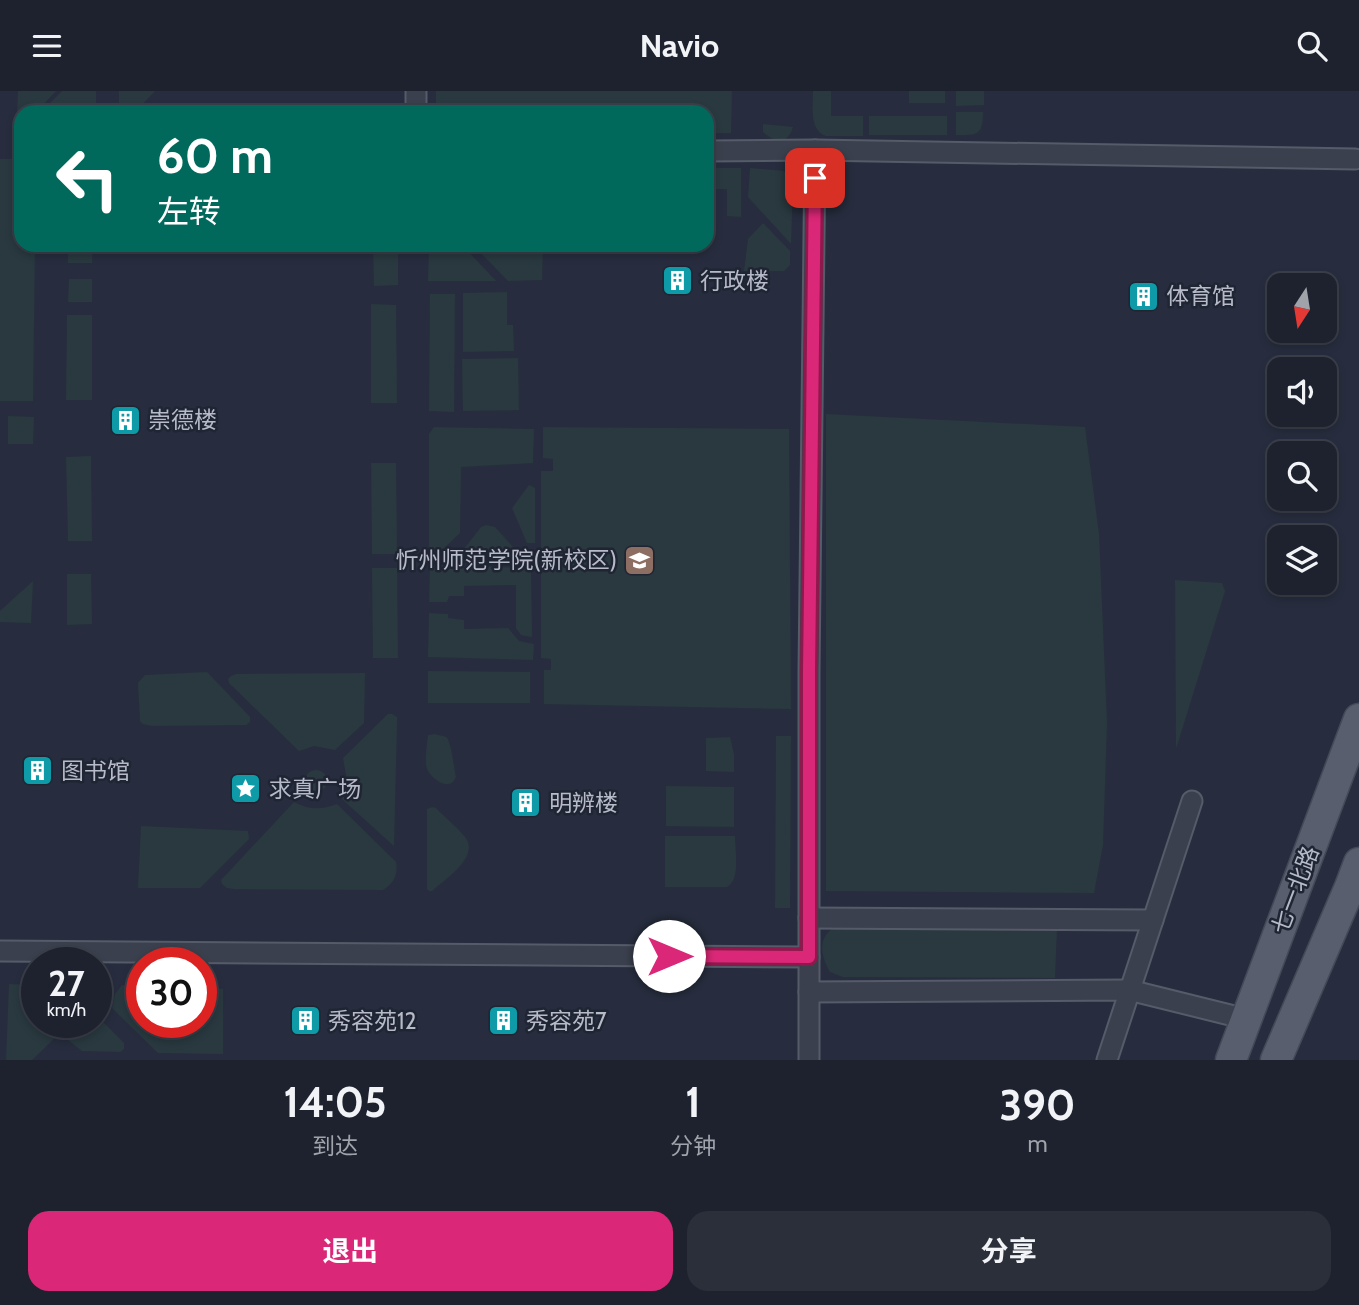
<!DOCTYPE html>
<html lang="zh">
<head>
<meta charset="utf-8">
<style>
	body { margin:0; font-family:Cabin,"Noto Sans SC",sans-serif; background:#2a2f3a; color:#f1f3f6; height:100vh; display:flex; flex-direction:column; font-size:26px; white-space:nowrap }
	* { box-sizing:border-box; margin:0 }
	p { font-size:23px; color:#a0a4aa }
	.icon { flex:none; width:38px; height:38px; fill:none; stroke:currentColor; stroke-width:2; stroke-linecap:round; stroke-linejoin:round }
	.map { position:relative; height:969px; overflow:hidden }
	.side { display:flex; flex-direction:column; background:#1d222e; flex:1 }
	.side>* { flex:none }
	.hud { position:absolute; left:14px; top:14px; width:700px; height:147px; border-radius:21px; box-shadow:0 4px 10px #0003,0 0 0 2px #3b3f4a; background:#00695c; color:#fff; overflow:hidden }
	.needle { width:46px; rotate:192deg }
	.buttons { position:absolute; left:1267px; top:182px; display:grid; gap:14px }
	.buttons a { display:grid; place-items:center; width:70px; height:70px; border-radius:14px; background:#1d222e; box-shadow:0 4px 10px #0003,0 0 0 2px #3b3f4a; font-size:35px }
	.speed { position:absolute; left:21px; top:856px; display:flex; gap:14px; font-size:35px; font-weight:700; text-align:center }
	.speed>* { display:grid; place-content:center; width:91px; height:91px; border-radius:50%; background:#1d222e; box-shadow:0 4px 10px #0003,0 0 0 2px #3b3f4a; line-height:1 }
	.speed small { font-size:18px; font-weight:400 }
	.speed .limit { border:10px solid #d22; background:#fff; color:#111 }
	.pin { position:absolute; display:grid; place-items:center; width:60px; height:60px; color:#fff; margin:-30px; border-radius:14px; box-shadow:0 4px 10px #0006 }
	.me { position:absolute; width:77px; margin:-38px; rotate:90deg; stroke-linejoin:round; filter:drop-shadow(0 0 5px #0008) }
	.turn { display:flex; align-items:center; gap:24px; height:147px; padding:0 28px; font-size:32px }
	.turn .icon { width:91px; height:91px; stroke-width:2.5 }
	.turn b { display:block; font-size:49px; line-height:60px }
	.eta { display:flex; justify-content:space-evenly; align-items:center; height:119px; text-align:center }
	.eta b { font-size:42px; font-weight:700; line-height:49px }
	.button { display:flex; gap:14px; margin-top:auto; padding:14px 28px }
	.button a { flex:1; height:80px; border-radius:21px; background:#db2777; color:#fff; font-size:28px; font-weight:700; line-height:80px; text-align:center }
	.button a+a { background:#2a2f3a; color:#f1f3f6 }
	header { display:flex; justify-content:space-between; align-items:center; height:91px; padding:0 28px; background:#1d222e; font-size:32px; font-weight:700 }
	.map>svg:first-child { display:block }
	.green { fill:#29393f }
	.lines { fill:none; stroke-linecap:round; stroke-linejoin:round }
	.minor-casing { stroke:#565b69; stroke-width:23 }
	.primary-casing { stroke:#444958; stroke-width:33 }
	.minor { stroke:#3b404e; stroke-width:19 }
	.primary { stroke:#595e6e; stroke-width:30 }
	.route-casing { stroke:#8e194d; stroke-width:18 }
	.route { stroke:#db2777; stroke-width:12 }
	.labels { text-anchor:middle; dominant-baseline:central; stroke-width:5; stroke-linejoin:round; paint-order:stroke }
	.poi-label { font-size:23px; fill:#b7bbc9; stroke:#202534; text-anchor:start }
	.street-label { font-size:23px; fill:#b7bbc9; stroke:#202534 }
</style>
</head>
<body>
<header><svg class="icon" aria-label="menu" viewBox="0 0 24 24"><path d="M4 6h16M4 12h16M4 18h16"/></svg>Navio<svg class="icon" aria-label="search" viewBox="0 0 24 24"><circle cx="10" cy="10" r="6"/><path d="M15 15l6 6"/></svg></header>
<div class="map">
<svg width="1359" height="969" viewBox="0 0 1359 969">
	<rect width="100%" height="100%" fill="#272d3e"/>
	<g class="green">
		<polygon points="18,0 56,0 36,21 21,21 21,23 17,23"/>
		<polygon points="62,0 96,0 96,21 41,21"/>
		<polygon points="119,0 155,0 135,21 119,21"/>
		<polygon points="436,0 732,0 731,42 707,42 707,21 436,21"/>
		<path d="M813 0H831V25H863V45H826C809 39 813 15 813 0Z"/>
		<rect x="909" y="0" width="36" height="12"/>
		<polygon points="956,0 984,0 984,14 956,15"/>
		<path d="M956 21H983C983 45 977 44 956 44Z"/>
		<rect x="869" y="25" width="78" height="19"/>
		<path d="M763 33 793 36C787 55 775 52 763 41Z"/>
		<polygon points="0,68 21,68 21,154 35,154 33,310 0,310"/>
		<polygon points="707,77 741,77 741,126 727,125 727,98 707,98"/>
		<polygon points="750,77 784,80 793,90 791,153 748,106"/>
		<polygon points="763,132 790,160 790,174 784,180 744,180 748,148"/>
		<polygon points="68,154 93,154 92,172 68,172"/>
		<polygon points="373,154 398,154 398,194 374,195"/>
		<polygon points="429,154 462,154 496,190 428,190"/>
		<polygon points="473,154 543,154 542,189 508,190"/>
		<polygon points="69,188 92,188 92,211 68,211"/>
		<polygon points="507,201 507,234 513,234 514,260 463,261 463,202"/>
		<polygon points="430,203 455,203 454,321 429,320"/>
		<polygon points="371,213 396,214 397,312 371,312"/>
		<polygon points="67,224 92,224 92,309 66,309"/>
		<polygon points="518,267 519,319 463,320 462,268"/>
		<polygon points="826,323 1085,336 1099,443 1107,632 1103,754 1094,802 826,800"/>
		<polygon points="8,325 34,326 33,353 8,353"/>
		<polygon points="434,336 534,338 533,372 461,376 460,442 437,464 429,464 429,343"/>
		<polygon points="543,336 789,338 791,618 544,613 544,579 551,579 551,568 541,567 541,380 553,380 553,368 543,367"/>
		<polygon points="91,365 92,450 68,450 66,366"/>
		<polygon points="371,372 396,372 397,463 372,463"/>
		<polygon points="529,394 535,397 535,452 527,452 512,417"/>
		<polygon points="486,434 495,436 520,464 460,463 481,436"/>
		<polygon points="430,474 531,477 532,546 521,544 516,537 516,494 464,495 464,505 449,505 447,511 429,511"/>
		<polygon points="372,477 397,477 398,567 373,567"/>
		<polygon points="67,483 91,483 92,533 67,534"/>
		<polygon points="1175,489 1222,492 1225,500 1176,658"/>
		<polygon points="33,490 31,532 0,531 0,520"/>
		<polygon points="429,522 448,523 448,527 464,529 464,538 508,537 519,550 534,553 533,569 428,566"/>
		<polygon points="428,580 530,581 530,612 428,612"/>
		<polygon points="207,581 250,626 250,631 246,634 152,635 143,633 140,630 138,592 145,584"/>
		<polygon points="365,582 364,632 335,659 314,655 299,660 229,592 228,588 231,585 236,583"/>
		<polygon points="388,623 392,623 397,626 397,632 394,755 342,708 347,689 343,667"/>
		<path d="M435 643C436 644 445 645 446 646 451 649 454 678 456 686 454 690 452 693 448 693 439 694 427 682 426 674 425 665 427 654 428 644Z"/>
		<polygon points="776,645 791,645 790,817 775,817"/>
		<polygon points="730,646 734,663 734,681 706,680 706,647"/>
		<circle cx="316" cy="690" r="11"/>
		<polygon points="666,695 734,696 734,736 666,735"/>
		<path d="M294 711C309 719 321 719 337 713L396 771C398 784 394 792 383 799L234 798 227 797 222 793 221 789Z"/>
		<path d="M432 716 436 717C443 725 462 740 467 749 477 768 444 789 432 800H429L427 798V718Z"/>
		<polygon points="141,735 248,740 249,748 200,797 138,797"/>
		<path d="M665 745H735C735 761 741 788 727 796H665Z"/>
		<path d="M836 835 1057 837 1055 887 843 886 830 881C820 864 817 846 836 835Z"/>
		<polygon points="9,893 37,894 37,931 71,931 32,969 6,969"/>
		<polygon points="122,894 142,895 142,931 201,931 201,897 223,898 223,963 158,962 112,917 115,903"/>
		<polygon points="96,924 124,952 124,958 120,961 82,960 67,948 66,943 79,931 96,931"/>
	</g>
	<g class="lines">
		<defs>
			<g id="minor">
				<polyline points="416,21 416,0"/>
				<polyline points="815,59 1355,68"/>
				<polyline points="707,60 815,59 809,580 809,969"/>
				<polyline points="809,827 1153,829"/>
				<polyline points="0,860 809,866"/>
				<polyline points="809,901 1129,899 1246,928"/>
				<polyline points="1107,969 1192,710"/>
			</g>
			<g id="primary">
				<polyline points="1231,969 1359,628"/>
				<polyline points="1276,969 1350,796 1359,772"/>
			</g>
		</defs>
		<use href="#minor" class="minor-casing"/>
		<use href="#primary" class="primary-casing"/>
		<use href="#minor" class="minor"/>
		<use href="#primary" class="primary"/>
	</g>
	<g class="lines">
		<defs>
			<polyline id="route" points="669,865 809,866 809,580 815,87"/>
		</defs>
		<use href="#route" class="route-casing"/>
		<use href="#route" class="route"/>
	</g>
	<defs>
		<symbol id="building-square" viewBox="-11 -11 22 22"><rect x="-9" y="-9" width="18" height="18" rx="4" fill="#0f9aa8" stroke="#202534"/><path d="M-4-6H4V6H1V3H-1V6H-4ZM-2.5-4.3h1.7v1.8h-1.7ZM.8-4.3h1.7v1.8H.8ZM-2.5-1h1.7V.8h-1.7ZM.8-1h1.7V.8H.8Z" fill="#fff"/></symbol>
		<symbol id="university-square" viewBox="-11 -11 22 22"><rect x="-9" y="-9" width="18" height="18" rx="4" fill="#8d6e63" stroke="#202534"/><path d="M0-5L7-2L0 1L-7-2ZM-4 1L0 2.5L4 1V4Q0 6-4 4Z" fill="#fff"/></symbol>
		<symbol id="sight-square" viewBox="-11 -11 22 22"><rect x="-9" y="-9" width="18" height="18" rx="4" fill="#0f9aa8" stroke="#202534"/><path d="M0-6L1.8-2.2L6-1.7L2.9 1.2L3.7 5.4L0 3.3L-3.7 5.4L-2.9 1.2L-6-1.7L-1.8-2.2Z" fill="#fff"/></symbol>
	</defs>
	<g fill-rule="evenodd">
		<use href="#building-square" x="660" y="172" width="35" height="35"/>
		<use href="#building-square" x="1126" y="188" width="35" height="35"/>
		<use href="#building-square" x="108" y="312" width="35" height="35"/>
		<use href="#university-square" x="622" y="452" width="35" height="35"/>
		<use href="#building-square" x="20" y="662" width="35" height="35"/>
		<use href="#sight-square" x="228" y="680" width="35" height="35"/>
		<use href="#building-square" x="508" y="694" width="35" height="35"/>
		<use href="#building-square" x="288" y="912" width="35" height="35"/>
		<use href="#building-square" x="486" y="912" width="35" height="35"/>
	</g>
	<g class="labels">
		<g class="poi-label">
			<text x="700" y="190">行政楼</text>
			<text x="1166" y="205">体育馆</text>
			<text x="148" y="329">崇德楼</text>
			<text x="617" y="469" text-anchor="end">忻州师范学院(新校区)</text>
			<text x="61" y="680">图书馆</text>
			<text x="269" y="698">求真广场</text>
			<text x="549" y="712">明辨楼</text>
			<text x="328" y="930">秀容苑12</text>
			<text x="526" y="930">秀容苑7</text>
		</g>
		<g class="street-label">
			<text transform="translate(1295 799) rotate(-69)">七一北路</text>
		</g>
	</g>
</svg>
<div class="buttons">
<a><svg class="needle" viewBox="-14 -14 28 28"><path d="M0-13l5 13h-10z" fill="#e53935"/><path d="M0 13l5-13h-10z" fill="#a0a4aa"/></svg></a>
<a><svg class="icon" aria-label="sound" viewBox="0 0 24 24"><path d="M4 9h4l5-4v14l-5-4H4zM17 9q2 3 0 6"/></svg></a>
<a><svg class="icon" aria-label="search" viewBox="0 0 24 24"><circle cx="10" cy="10" r="6"/><path d="M15 15l6 6"/></svg></a>
<a><svg class="icon" aria-label="layers" viewBox="0 0 24 24"><path d="M12 4l9 5-9 5-9-5zM3 14l9 5 9-5"/></svg></a>
</div>
<div class="speed"><div>27<small>km/h</small></div><div class="limit">30</div></div>
<div class="pin" style="left:815px;top:87px;background:#d93025"><svg class="icon" aria-label="arrive" viewBox="0 0 24 24"><path d="M6 21V4h12l-3 4 3 4H6"/></svg></div>
<svg class="me" style="left:669px;top:865px" viewBox="-20 -20 40 40"><circle r="19" fill="#fff"/><path d="M0-13L10 11 0 6-10 11z" fill="#db2777"/></svg>
<div class="hud">
<div class="turn"><svg class="icon" aria-label="left" viewBox="0 0 24 24"><path d="M17 20v-9H6M10 6l-5 5 5 5"/></svg><div><b>60 m</b>左转</div></div>
</div>
</div>
<section class="side">
<div class="eta">
<div><b>14:05</b><p>到达</p></div>
<div><b>1</b><p>分钟</p></div>
<div><b>390</b><p>m</p></div>
</div>
<div class="button"><a>退出</a><a>分享</a></div>
</section>
</body>
</html>
